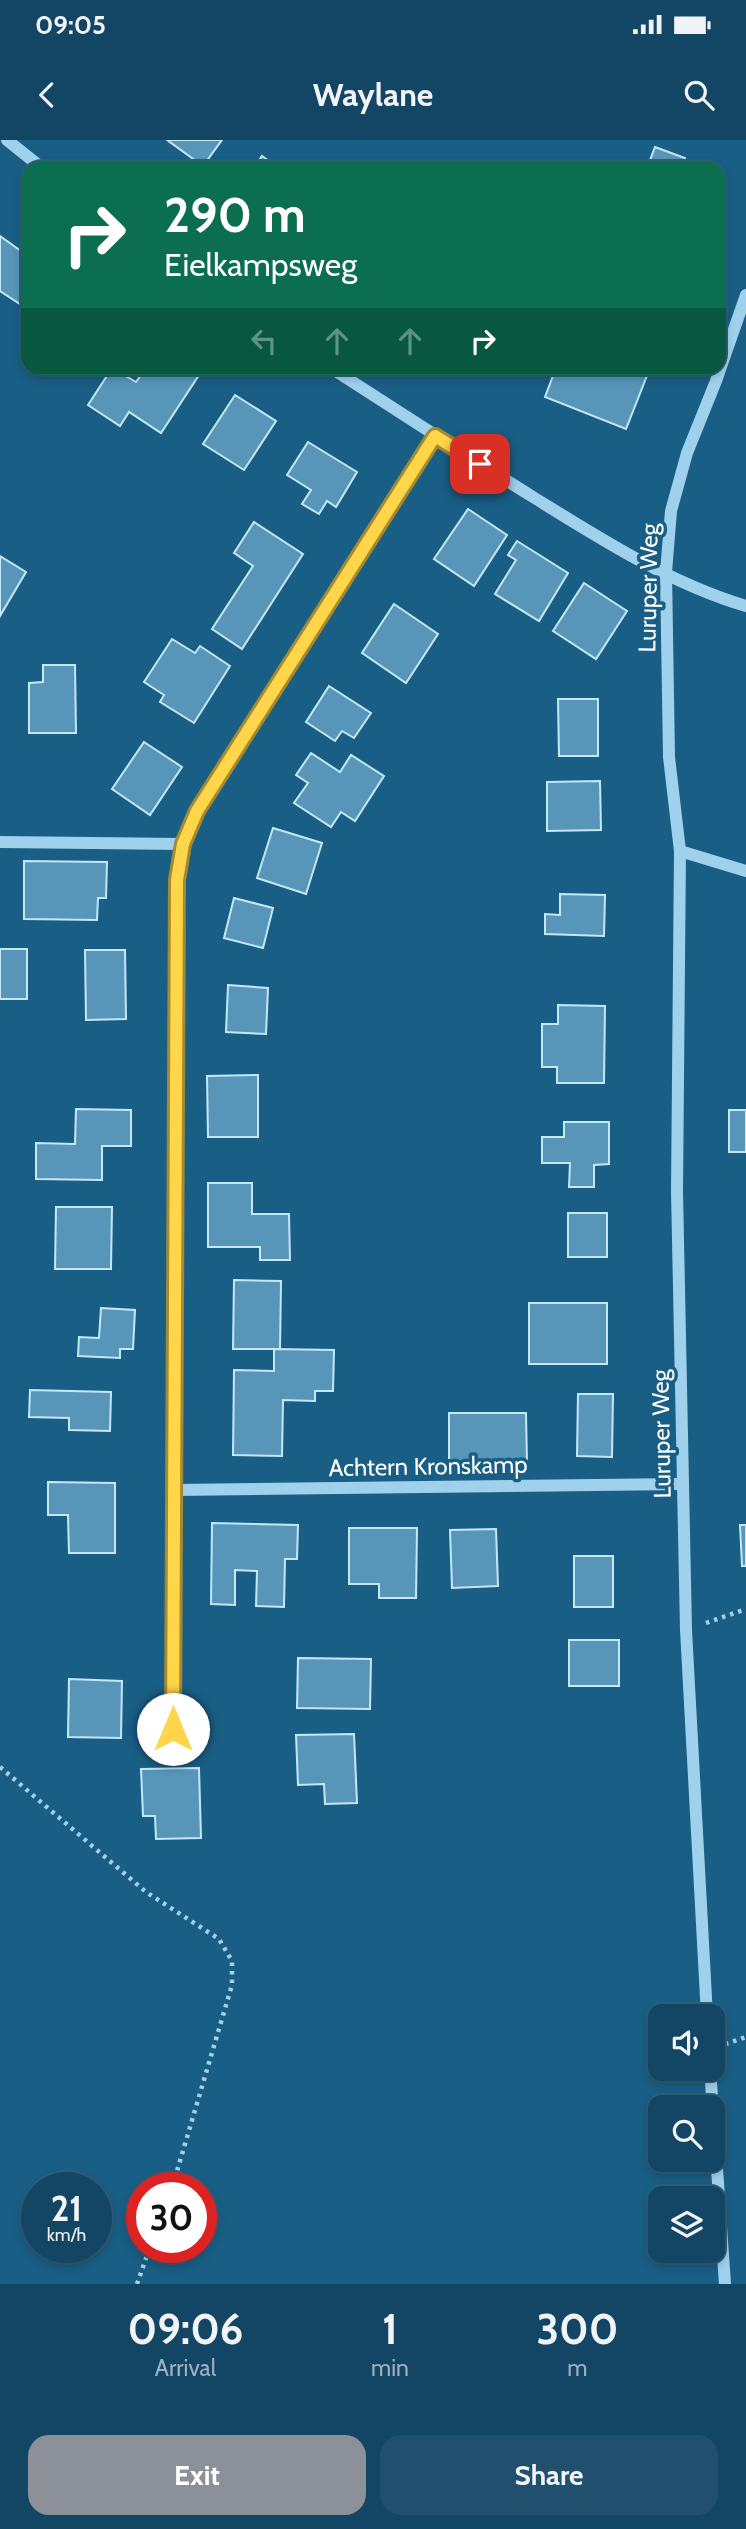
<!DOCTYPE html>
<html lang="en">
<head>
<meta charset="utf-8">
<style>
	body { margin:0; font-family:Cabin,sans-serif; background:#20506d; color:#f1f3f6; height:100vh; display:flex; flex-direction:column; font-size:26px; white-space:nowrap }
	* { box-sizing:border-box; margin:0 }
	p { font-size:23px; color:#9db1bf }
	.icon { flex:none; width:38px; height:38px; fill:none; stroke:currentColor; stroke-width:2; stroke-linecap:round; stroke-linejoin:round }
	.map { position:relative; height:2144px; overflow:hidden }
	.sheet { display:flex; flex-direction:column; background:#134664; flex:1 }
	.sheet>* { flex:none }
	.banner { position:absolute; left:21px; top:21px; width:705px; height:214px; border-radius:21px; box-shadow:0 4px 10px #0003,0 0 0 2px #325e78; background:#0b6e4f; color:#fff; overflow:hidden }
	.fabs { position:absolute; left:648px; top:1864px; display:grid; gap:14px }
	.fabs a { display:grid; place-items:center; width:77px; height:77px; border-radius:14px; background:#134664; box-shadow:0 4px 10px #0003,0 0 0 2px #325e78; font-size:35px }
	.speed { position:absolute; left:21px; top:2032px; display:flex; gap:14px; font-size:35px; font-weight:700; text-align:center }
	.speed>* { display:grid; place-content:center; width:91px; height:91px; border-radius:50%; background:#134664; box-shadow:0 4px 10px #0003,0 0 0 2px #325e78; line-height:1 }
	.speed small { font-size:18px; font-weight:400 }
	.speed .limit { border:10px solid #d22; background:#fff; color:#111 }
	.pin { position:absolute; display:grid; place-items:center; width:60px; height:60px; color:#fff; margin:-30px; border-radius:14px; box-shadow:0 4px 10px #0006 }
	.me { position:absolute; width:77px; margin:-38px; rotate:0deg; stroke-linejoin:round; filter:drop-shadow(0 0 5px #0008) }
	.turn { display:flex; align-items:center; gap:24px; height:147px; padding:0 28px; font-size:32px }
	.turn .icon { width:91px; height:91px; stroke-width:2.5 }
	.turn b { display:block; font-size:49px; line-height:60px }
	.lanes { display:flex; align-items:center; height:66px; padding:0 28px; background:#0003; justify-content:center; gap:35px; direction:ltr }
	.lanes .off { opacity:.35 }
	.eta { display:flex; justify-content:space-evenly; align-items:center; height:119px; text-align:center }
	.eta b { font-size:42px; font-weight:800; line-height:49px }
	.action { display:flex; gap:14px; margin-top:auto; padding:14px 28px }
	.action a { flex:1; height:80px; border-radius:21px; background:#8c9099; color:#fff; font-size:28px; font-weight:800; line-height:80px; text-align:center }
	.action a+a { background:#20506d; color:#f1f3f6 }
	.status { display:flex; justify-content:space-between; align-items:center; height:49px; padding:0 35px; background:#134664; direction:ltr }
	.status svg { height:19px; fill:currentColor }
	header { display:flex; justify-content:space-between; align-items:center; height:91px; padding:0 28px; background:#134664; font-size:32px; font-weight:800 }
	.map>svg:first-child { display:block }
	.building { fill:#5796b8; stroke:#c4e7f9; stroke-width:2 }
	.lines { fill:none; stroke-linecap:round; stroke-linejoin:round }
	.path { stroke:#9fd1ec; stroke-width:4.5; stroke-dasharray:3.5 5; stroke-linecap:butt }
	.minor { stroke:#9fd1ec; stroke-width:12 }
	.route-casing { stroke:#a68a30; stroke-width:18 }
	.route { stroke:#ffd54a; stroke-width:12 }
	.labels { text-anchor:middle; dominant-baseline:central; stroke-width:7; stroke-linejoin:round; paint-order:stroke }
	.street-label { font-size:24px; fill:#fff; stroke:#195e85 }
</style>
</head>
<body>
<div class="status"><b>09:05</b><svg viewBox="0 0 49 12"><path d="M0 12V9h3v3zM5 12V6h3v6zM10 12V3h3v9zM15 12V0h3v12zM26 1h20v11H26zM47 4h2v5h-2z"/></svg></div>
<header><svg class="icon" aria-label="back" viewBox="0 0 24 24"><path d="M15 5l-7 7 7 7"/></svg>Waylane<svg class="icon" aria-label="search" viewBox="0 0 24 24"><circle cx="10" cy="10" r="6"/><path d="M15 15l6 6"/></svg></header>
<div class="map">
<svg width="746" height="2144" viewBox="0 0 746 2144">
	<rect width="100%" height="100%" fill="#195e85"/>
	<g class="building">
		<polygon points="167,0 222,0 203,26"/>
		<polygon points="655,7 685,18 681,28 647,28"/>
		<polygon points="262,16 279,28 254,28"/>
		<polygon points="0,96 28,116 28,158 23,166 0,151"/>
		<polygon points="112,228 136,242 146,228 194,228 201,232 161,293 129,272 120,286 88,265"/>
		<polygon points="556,228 650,228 626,289 545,257"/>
		<polygon points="235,255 276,281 244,330 203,304"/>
		<polygon points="308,302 357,332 336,367 327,361 319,374 302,364 311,350 287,335"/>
		<polygon points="468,369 507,395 474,446 434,419"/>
		<polygon points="254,382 303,414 242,509 212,489 253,426 234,413"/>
		<polygon points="517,401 568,433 539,481 495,454 516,420 508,415"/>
		<polygon points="0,416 26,432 0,476"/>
		<polygon points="584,443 627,471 596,519 553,491"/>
		<polygon points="394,464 438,494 406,543 362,513"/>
		<polygon points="172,499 195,513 200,506 230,526 194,583 160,562 164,555 144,542"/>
		<polygon points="43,525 75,525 76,593 29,593 29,543 43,542"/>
		<polygon points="329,546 371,573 354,598 342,591 335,601 306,582"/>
		<polygon points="558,559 598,559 598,616 559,616"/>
		<polygon points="144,602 182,627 150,675 112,649"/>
		<polygon points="311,613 340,632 351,615 384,636 355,681 341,672 331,687 294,663 308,643 296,635"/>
		<polygon points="600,641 601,690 547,691 547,642"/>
		<polygon points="273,688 322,703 306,754 257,738"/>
		<polygon points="24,721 107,722 106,758 98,758 97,780 24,779"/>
		<polygon points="560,754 605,755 604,796 545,794 545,774 560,775"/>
		<polygon points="234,758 273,768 263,808 224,798"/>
		<rect x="0" y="809" width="27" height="50"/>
		<polygon points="85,810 125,810 126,879 86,880"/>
		<polygon points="228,845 268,848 266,894 226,892"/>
		<polygon points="558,865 605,866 604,943 557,943 557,927 542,927 542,884 558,884"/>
		<polygon points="258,935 258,997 208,997 207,936"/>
		<polygon points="76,969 131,970 131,1006 102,1006 102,1040 36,1039 36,1003 75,1004"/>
		<rect x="729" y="970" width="17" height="42"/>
		<polygon points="564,982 609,982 609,1024 594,1025 594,1047 569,1047 570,1023 542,1023 542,997 564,997"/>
		<polygon points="208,1043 252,1043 252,1074 289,1074 290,1120 260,1120 260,1107 208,1107"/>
		<polygon points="56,1067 112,1067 111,1129 55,1129"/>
		<rect x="568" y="1073" width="39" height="44"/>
		<polygon points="234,1140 281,1141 280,1209 233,1209"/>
		<rect x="529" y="1163" width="78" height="61"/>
		<polygon points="101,1168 135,1170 133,1209 120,1209 120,1218 78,1216 79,1197 99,1198"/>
		<polygon points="274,1209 334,1210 333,1251 315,1251 315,1261 283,1260 282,1316 233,1315 234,1230 274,1231"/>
		<polygon points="30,1250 111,1252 110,1291 69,1290 69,1278 29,1277"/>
		<polygon points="578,1254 613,1254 612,1317 577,1316"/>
		<polygon points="449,1273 526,1273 527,1323 449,1323"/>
		<polygon points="48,1342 115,1343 115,1413 69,1413 68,1375 48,1375"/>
		<polygon points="212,1383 298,1385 297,1419 285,1419 284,1467 256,1466 257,1431 235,1430 235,1465 211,1464"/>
		<polygon points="740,1385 746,1385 746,1426 742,1426"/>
		<polygon points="349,1388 417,1388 416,1458 379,1458 379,1444 349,1444"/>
		<polygon points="496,1389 498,1446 452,1448 450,1390"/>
		<rect x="574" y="1416" width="39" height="51"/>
		<rect x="569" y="1500" width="50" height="46"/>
		<polygon points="298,1518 371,1519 370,1569 297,1568"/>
		<polygon points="69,1539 122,1541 121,1598 68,1597"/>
		<polygon points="354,1594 357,1663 325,1664 324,1644 298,1645 296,1595"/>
		<polygon points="199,1628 201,1698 156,1699 155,1676 143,1676 141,1629"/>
	</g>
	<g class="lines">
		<g class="path">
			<polyline points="706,1483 746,1469"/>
			<polyline points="0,1627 146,1752 219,1799 232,1821 232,1845 172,2048"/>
			<polyline points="717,1907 746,1897"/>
			<polyline points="137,2144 150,2107"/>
		</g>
		<g class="minor">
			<polyline points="7,0 42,28"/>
			<path d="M331 228C398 271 465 315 533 357 601 399 669 443 746 466"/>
			<polyline points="0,702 183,704"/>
			<polyline points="680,711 746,731"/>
			<polyline points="173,1350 683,1344"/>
			<polyline points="173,1589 177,739 183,704 197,671 435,296"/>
			<polyline points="707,1876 686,1490 677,1051 680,711 669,617 666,432 671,371 687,313 716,241 746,155"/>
			<polyline points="710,1928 725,2144"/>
		</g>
	</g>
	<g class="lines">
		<defs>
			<polyline id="route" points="173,1589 177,740 183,704 197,671 435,296 480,324"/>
		</defs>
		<use href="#route" class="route-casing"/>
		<use href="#route" class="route"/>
	</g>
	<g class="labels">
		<g class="street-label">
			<text transform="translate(648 448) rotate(-89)">Luruper Weg</text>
			<text transform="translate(661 1294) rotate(-91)">Luruper Weg</text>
			<text transform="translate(428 1326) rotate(-1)">Achtern Kronskamp</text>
		</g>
	</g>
</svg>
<div class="fabs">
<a><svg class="icon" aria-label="sound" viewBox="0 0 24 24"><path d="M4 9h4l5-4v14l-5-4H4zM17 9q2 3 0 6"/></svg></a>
<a><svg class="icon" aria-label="search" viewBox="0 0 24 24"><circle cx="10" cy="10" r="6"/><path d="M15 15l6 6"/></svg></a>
<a><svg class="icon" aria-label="layers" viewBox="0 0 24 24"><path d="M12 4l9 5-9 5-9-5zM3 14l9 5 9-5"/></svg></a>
</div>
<div class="speed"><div>21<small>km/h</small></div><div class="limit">30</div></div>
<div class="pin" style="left:480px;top:324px;background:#d93025"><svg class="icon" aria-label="arrive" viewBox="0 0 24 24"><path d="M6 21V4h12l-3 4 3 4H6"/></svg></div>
<svg class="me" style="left:173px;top:1589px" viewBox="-20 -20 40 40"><circle r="19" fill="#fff"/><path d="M0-13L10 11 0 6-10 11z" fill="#ffd54a"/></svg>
<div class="banner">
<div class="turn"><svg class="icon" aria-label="right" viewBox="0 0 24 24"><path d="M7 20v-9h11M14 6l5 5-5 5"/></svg><div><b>290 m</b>Eielkampsweg</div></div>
<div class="lanes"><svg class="icon off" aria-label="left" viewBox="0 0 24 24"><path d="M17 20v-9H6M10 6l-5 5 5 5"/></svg><svg class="icon off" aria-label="ahead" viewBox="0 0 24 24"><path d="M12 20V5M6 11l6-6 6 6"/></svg><svg class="icon off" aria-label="ahead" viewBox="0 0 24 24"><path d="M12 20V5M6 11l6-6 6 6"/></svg><svg class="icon" aria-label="right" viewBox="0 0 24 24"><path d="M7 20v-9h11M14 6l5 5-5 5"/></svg></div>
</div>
</div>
<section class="sheet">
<div class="eta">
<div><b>09:06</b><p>Arrival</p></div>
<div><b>1</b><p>min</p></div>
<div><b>300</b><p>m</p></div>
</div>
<div class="action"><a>Exit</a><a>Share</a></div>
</section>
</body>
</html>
